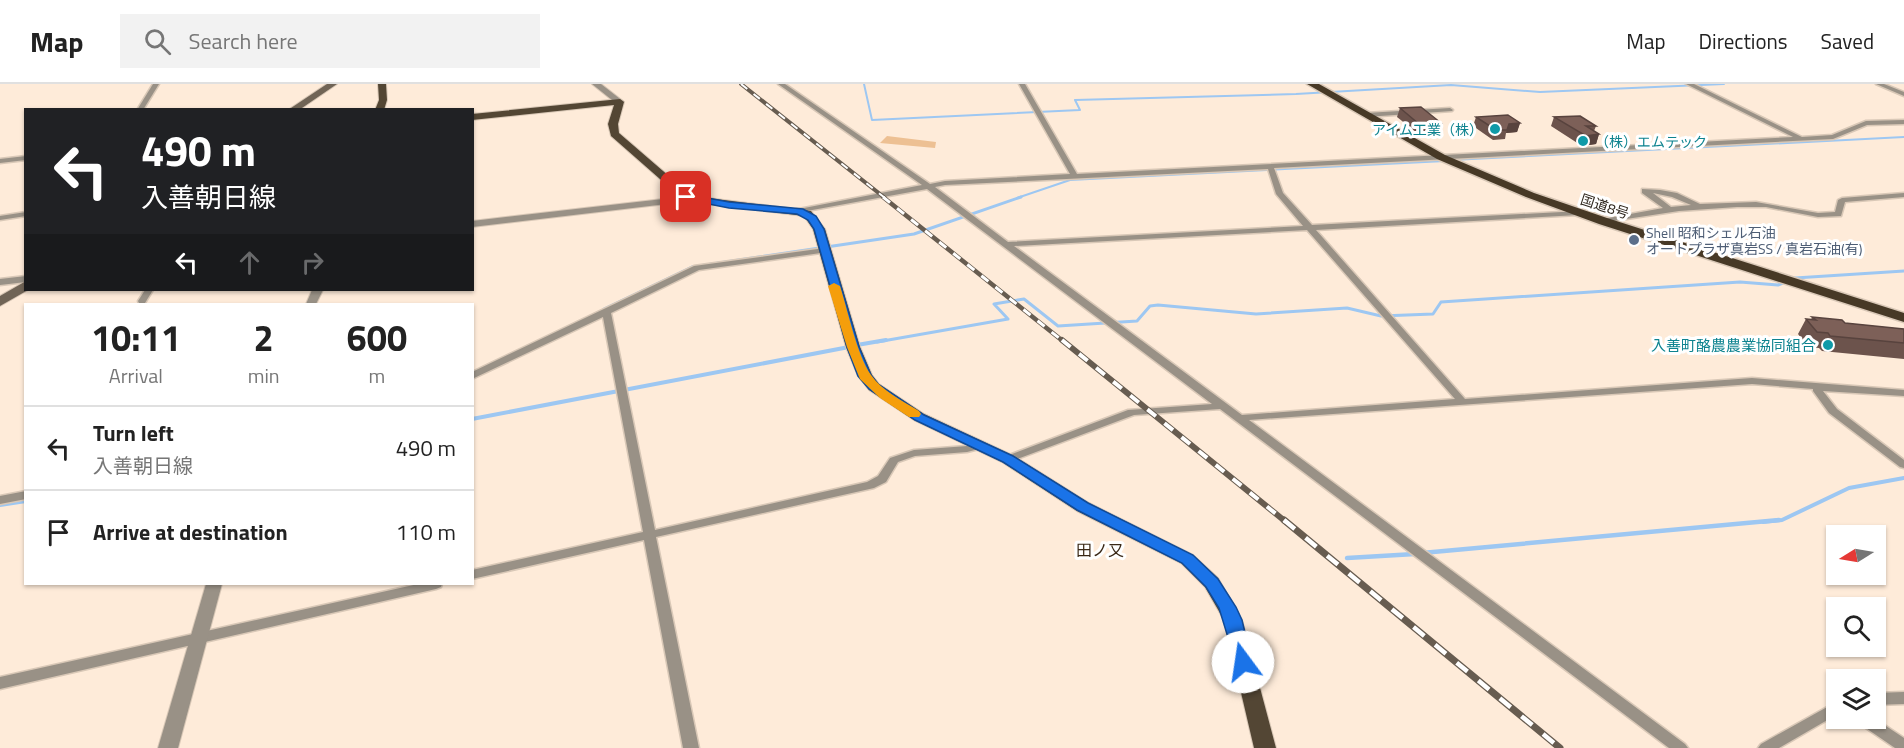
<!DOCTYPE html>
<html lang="en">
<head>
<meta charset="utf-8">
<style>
	body { margin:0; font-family:"Titillium Web","Noto Sans JP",sans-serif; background:#f2f2f2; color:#222; height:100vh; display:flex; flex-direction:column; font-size:22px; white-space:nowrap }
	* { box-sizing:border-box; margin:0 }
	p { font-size:20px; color:#767676 }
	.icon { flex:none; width:33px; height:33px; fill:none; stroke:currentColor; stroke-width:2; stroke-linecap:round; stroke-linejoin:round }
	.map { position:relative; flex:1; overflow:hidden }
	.drawer { position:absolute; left:24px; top:219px; width:450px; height:282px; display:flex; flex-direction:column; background:#fff; border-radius:0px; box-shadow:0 2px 4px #0004 }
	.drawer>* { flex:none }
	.guide { position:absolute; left:24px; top:24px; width:450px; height:183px; border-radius:0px; box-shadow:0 2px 4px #0004; background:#202124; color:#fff; overflow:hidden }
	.needle { width:39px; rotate:259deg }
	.controls { position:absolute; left:1826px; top:441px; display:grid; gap:12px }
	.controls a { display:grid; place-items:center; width:60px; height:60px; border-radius:0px; background:#fff; box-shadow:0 2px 4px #0004; font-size:30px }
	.pin { position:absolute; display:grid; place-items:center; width:51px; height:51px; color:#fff; margin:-26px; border-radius:12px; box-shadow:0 3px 9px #0006 }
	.me { position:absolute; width:66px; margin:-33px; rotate:346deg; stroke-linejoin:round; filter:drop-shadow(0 0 4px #0008) }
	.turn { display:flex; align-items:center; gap:21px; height:126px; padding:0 18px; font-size:27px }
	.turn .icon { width:78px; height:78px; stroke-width:2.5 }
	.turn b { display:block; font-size:42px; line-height:51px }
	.lanes { display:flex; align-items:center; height:57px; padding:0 18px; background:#0003; justify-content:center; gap:30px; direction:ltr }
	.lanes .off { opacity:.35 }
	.eta { display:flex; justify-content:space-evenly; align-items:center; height:102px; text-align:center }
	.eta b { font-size:36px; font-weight:700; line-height:42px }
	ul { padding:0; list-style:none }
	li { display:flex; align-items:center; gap:18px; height:84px; padding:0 18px; border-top:2px solid #e0e0e0 }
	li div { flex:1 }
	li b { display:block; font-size:22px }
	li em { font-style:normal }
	header { display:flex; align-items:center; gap:36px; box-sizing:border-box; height:84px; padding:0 30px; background:#fff; border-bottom:2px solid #e0e0e0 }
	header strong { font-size:28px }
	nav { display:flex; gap:33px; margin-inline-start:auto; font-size:21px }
	.search { width:420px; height:54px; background:#f2f2f2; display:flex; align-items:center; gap:15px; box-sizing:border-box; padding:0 21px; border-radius:0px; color:#767676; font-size:22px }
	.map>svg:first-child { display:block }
	.green { fill:#edc093 }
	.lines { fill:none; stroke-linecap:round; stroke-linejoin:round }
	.stream-far3 { stroke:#9dc7f2; stroke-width:2 }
	.stream-far2 { stroke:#9dc7f2; stroke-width:3 }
	.stream-far1 { stroke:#9dc7f2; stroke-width:4 }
	.stream { stroke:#9dc7f2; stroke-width:4.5 }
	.minor-casing { stroke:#d9c8b7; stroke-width:3 }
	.tertiary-casing { stroke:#d9c8b7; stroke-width:2 }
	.secondary-casing { stroke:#d9c8b7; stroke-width:2 }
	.primary-casing { stroke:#d9c8b7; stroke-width:2 }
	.trunk-casing { stroke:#d9c8b7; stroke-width:3 }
	.minor { fill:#999186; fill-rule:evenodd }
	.tertiary { fill:#999186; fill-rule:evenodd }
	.secondary { fill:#706456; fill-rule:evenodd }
	.primary { fill:#534634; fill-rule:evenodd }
	.trunk { fill:#473926; fill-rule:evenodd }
	.rail-far3-casing { stroke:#675c50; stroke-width:4 }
	.rail-far2-casing { stroke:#675c50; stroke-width:4.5 }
	.rail-far1-casing { stroke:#675c50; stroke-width:6 }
	.rail-casing { stroke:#675c50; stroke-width:7 }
	.rail-far3 { stroke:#fff; stroke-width:2; stroke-dasharray:8; stroke-linecap:butt }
	.rail-far2 { stroke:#fff; stroke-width:3; stroke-dasharray:9; stroke-linecap:butt }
	.rail-far1 { stroke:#fff; stroke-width:4; stroke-dasharray:11; stroke-linecap:butt }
	.rail { stroke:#fff; stroke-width:4.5; stroke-dasharray:14; stroke-linecap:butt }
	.wall { fill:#6c534c }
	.shaded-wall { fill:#58433e }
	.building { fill:#7d6058; stroke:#58433e; stroke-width:1.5 }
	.route { fill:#1a73e8; stroke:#114b97; stroke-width:1.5 }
	.slow { fill:#f59e0b }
	.culture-dot { fill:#0f9aa8; stroke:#fff; stroke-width:2 }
	.service-dot { fill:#5c6f8a; stroke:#fff; stroke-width:2 }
	.labels { text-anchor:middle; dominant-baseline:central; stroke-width:6; stroke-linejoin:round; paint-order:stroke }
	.far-culture-label { font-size:14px; fill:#0d838f; stroke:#fff; text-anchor:end }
	.far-street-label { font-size:14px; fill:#2e261d; stroke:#fff }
	.far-service-label { font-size:14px; fill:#4e5e75; stroke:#fff; text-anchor:start }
	.culture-label { font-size:15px; fill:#0d838f; stroke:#fff; text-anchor:end }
	.neighbourhood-label { font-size:16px; fill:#3a2816; stroke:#fff }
</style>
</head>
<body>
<header>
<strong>Map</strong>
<div class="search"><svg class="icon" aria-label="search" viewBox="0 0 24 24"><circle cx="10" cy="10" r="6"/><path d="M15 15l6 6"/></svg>Search here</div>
<nav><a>Map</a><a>Directions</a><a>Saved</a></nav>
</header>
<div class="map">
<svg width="1904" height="664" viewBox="0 0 1904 664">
	<rect width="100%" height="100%" fill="#feebd9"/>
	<polygon class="green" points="887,52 936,58 935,64 880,59"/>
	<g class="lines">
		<g class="stream-far3">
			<polyline points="864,0 872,36 1080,26 1075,16 1296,10 1451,1 1540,8 1724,0"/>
			<polyline points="1452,76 1904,53"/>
			<polyline points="1017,114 1070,96 1445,77"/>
		</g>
		<g class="stream-far2">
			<polyline points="604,225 692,183 914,150 1021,113"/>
			<polyline points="877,258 1008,235 994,220 1024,215 1058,242 1137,237 1150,222 1158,221 1256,230 1347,224 1381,232 1433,230 1441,218 1740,198 1778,201 1795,194 1904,187"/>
		</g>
		<g class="stream-far1">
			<polyline points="857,261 886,256"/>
			<polyline points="472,335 849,263"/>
			<polyline points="0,421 26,417"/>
			<polyline points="1763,438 1782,436 1849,404 1904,394"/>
		</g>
		<g class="stream">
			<polyline points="1422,469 1779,436"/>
			<polyline points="1347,474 1415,470"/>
		</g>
		<defs>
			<g id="minor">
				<polygon points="153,0 159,0 143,26 137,26"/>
				<path d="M778 0H785L930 100 945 97 1070 90 1019 0H1025L1077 90 1793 53 1686 0H1694L1802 53 1832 51 1866 37 1904 36V40L1867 41 1833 55 1274 84 1283 109 1312 141 1581 127V131H1578L1316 146 1465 315 1752 294 1904 306V312L1823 307 1837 325 1904 376V384L1900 383 1829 329 1813 307V305L1752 300 1249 336 1685 660 1688 664H1669L1220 325 1134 331 1012 377H1004L1002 375 1004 373 1128 326 1212 320 927 105 796 129V125H799L922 101ZM1268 85 1276 110 1303 142 1008 158 935 103 945 101ZM1307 146 1455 315 1242 331 1014 162Z"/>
				<polygon points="1876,0 1884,0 1904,8 1904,12"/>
				<polygon points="1450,24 1453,26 1452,27 1366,33 1363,31 1366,29"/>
				<polygon points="26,72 26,76 0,79 0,75"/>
				<path d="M1642 105 1660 106 1677 109 1700 120 1756 118 1818 129 1835 128 1838 116 1842 114 1904 109V113L1845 118 1841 132 1818 133 1766 123H1737L1679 127 1600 139 1599 137 1603 135 1663 124 1642 109ZM1653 109 1672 113 1691 121 1671 123Z"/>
				<polygon points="26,128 26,132 0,136 0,132"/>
				<polygon points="825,164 829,166 828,168 699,186 611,229 655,446 867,398 878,392 890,374 914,366 967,362 979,359 984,362 983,364 967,368 915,372 898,378 886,398 874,404 656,453 699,664 683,664 644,456 472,495 472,486 643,448 603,233 472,295 472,288 694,182"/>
				<polygon points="26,192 26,198 0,201 0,195"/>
				<polygon points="145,206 153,206 145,219 139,219 138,217"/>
				<polygon points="26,407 26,415 0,420 0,412"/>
				<polygon points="418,500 442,500 441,503 436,505 0,605 0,593"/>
				<polygon points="1904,608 1904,620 1875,621 1875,609"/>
				<polygon points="1836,618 1836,631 1779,664 1758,664 1761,660"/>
				<polygon points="1855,634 1874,634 1904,654 1904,664 1895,664 1857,638"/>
			</g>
			<g id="tertiary">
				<polygon points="592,0 601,0 624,18 617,20"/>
				<polygon points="689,112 692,113 692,117 472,143 472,137"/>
				<polygon points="312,206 323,206 316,220 306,220"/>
				<polygon points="206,500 222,500 178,664 158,664"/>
			</g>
			<g id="secondary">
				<polygon points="327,0 337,0 299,26 288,26"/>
				<polygon points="26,197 26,206 28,206 0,222 0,212"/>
			</g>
			<g id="primary">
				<polygon points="378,0 386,0 387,16 384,26 375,26 379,16"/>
				<polygon points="620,15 624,18 618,40 619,49 692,112 811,127 825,145 860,263 872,291 879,300 924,330 1014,372 1089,419 1193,471 1218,494 1242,536 1276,664 1254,664 1224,536 1205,503 1181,479 1077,427 1002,378 914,336 869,306 858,292 846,263 813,145 804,132 685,117 611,52 608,40 614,21 472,36 472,30"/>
			</g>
			<polygon id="trunk" points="1307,0 1319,0 1445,71 1534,109 1607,134 1904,229 1904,238 1599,140 1526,113 1437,75"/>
		</defs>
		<use href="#minor" class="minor-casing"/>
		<use href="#tertiary" class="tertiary-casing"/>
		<use href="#secondary" class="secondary-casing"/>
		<use href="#primary" class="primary-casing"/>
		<use href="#trunk" class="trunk-casing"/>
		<use href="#minor" class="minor"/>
		<use href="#tertiary" class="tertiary"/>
		<use href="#secondary" class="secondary"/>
		<use href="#primary" class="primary"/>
		<use href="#trunk" class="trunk"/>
		<defs>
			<polyline id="rail-far3" points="741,0 885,114"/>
			<polyline id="rail-far2" points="883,113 1064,258"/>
			<polyline id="rail-far1" points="1062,256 1286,438"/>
			<polyline id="rail" points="1284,436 1560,664"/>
		</defs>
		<use href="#rail-far3" class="rail-far3-casing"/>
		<use href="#rail-far2" class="rail-far2-casing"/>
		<use href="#rail-far1" class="rail-far1-casing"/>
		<use href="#rail" class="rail-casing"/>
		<use href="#rail-far3" class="rail-far3"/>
		<use href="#rail-far2" class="rail-far2"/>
		<use href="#rail-far1" class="rail-far1"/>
		<use href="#rail" class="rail"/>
	</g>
	<g class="wall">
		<polygon points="1400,24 1441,39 1439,48 1417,49 1397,33"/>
		<polygon points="1476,33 1520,39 1517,48 1506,49 1505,55 1493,56 1473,42"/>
		<polygon points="1554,33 1596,42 1594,47 1599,50 1596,60 1582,62 1551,42"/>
		<polygon points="1812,233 1845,239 1904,245 1904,275 1822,267 1819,264 1808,263 1798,250 1806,235 1811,236"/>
	</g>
	<g class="shaded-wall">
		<polygon points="1520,39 1517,48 1506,49 1509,40"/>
		<polygon points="1599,50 1596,60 1582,62 1586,52"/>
	</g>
	<g class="building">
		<polygon points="1421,23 1441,39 1419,40 1400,24"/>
		<polygon points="1508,31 1520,39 1509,40 1507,46 1496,46 1476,33"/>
		<polygon points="1580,32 1596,42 1586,42 1599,50 1586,52 1554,33"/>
		<polygon points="1812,233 1842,236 1845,239 1904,245 1904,259 1830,252 1828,249 1817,248 1806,235 1816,236"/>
	</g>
	<polygon class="route" points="686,110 729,118 803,125 816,132 824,145 859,263 871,291 878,300 924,331 1013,372 1088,419 1193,471 1218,495 1236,523 1242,536 1252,578 1250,583 1243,585 1237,583 1219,524 1206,503 1182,479 1077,426 1003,378 915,336 869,305 858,292 847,263 814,145 808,136 797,130 729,124 683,115 683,111"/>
	<path class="slow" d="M834 199 840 202C848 227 857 271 871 291 882 307 903 317 919 327L921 330 919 333H909L880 314 860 295 847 263 828 202Z"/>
	<g class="culture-dot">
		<circle cx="1495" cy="45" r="6"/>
		<circle cx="1583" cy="57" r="6"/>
		<circle cx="1828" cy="261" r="6"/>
	</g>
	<circle class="service-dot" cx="1634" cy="156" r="6"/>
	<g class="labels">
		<g class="far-culture-label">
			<text x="1483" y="45">アイム工業（株）</text>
			<text x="1595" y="57" text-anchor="start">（株）エムテック</text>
		</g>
		<g class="far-street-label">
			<text transform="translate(1605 122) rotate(18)">国道8号</text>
		</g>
		<g class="far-service-label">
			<text x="1646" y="148">Shell 昭和シェル石油<tspan x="1646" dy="16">オートプラザ真岩SS / 真岩石油(有)</tspan></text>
		</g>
		<g class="culture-label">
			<text x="1816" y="261">入善町酪農農業協同組合</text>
		</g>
		<g class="neighbourhood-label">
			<text x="1100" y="466">田ノ又</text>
		</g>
	</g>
</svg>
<div class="controls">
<a><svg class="needle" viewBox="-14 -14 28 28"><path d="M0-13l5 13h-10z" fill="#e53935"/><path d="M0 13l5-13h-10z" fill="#767676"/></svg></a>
<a><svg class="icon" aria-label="search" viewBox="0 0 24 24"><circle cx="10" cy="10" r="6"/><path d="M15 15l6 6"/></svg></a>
<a><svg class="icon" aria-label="layers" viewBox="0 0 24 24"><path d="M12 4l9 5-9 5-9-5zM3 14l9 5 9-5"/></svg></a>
</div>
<div class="pin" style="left:686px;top:113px;background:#d93025"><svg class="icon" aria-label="arrive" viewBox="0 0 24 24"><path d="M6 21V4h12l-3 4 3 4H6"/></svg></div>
<svg class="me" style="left:1243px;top:578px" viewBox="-20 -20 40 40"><circle r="19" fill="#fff"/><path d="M0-13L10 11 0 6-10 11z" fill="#1a73e8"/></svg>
<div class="guide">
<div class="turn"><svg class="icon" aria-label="left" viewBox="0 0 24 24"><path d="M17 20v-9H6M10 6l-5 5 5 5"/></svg><div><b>490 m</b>入善朝日線</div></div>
<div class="lanes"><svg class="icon" aria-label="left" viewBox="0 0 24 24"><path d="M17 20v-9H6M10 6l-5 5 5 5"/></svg><svg class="icon off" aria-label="ahead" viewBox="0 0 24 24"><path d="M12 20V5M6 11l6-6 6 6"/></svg><svg class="icon off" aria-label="right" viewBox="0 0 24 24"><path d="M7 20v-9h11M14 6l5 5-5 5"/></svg></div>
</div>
<section class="drawer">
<div class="eta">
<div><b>10:11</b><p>Arrival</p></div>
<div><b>2</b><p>min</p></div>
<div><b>600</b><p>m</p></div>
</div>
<ul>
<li><svg class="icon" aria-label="left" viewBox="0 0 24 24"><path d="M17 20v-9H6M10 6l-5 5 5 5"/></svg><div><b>Turn left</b><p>入善朝日線</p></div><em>490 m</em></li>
<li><svg class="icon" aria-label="arrive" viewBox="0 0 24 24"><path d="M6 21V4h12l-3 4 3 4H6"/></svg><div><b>Arrive at destination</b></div><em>110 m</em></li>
</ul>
</section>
</div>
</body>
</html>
